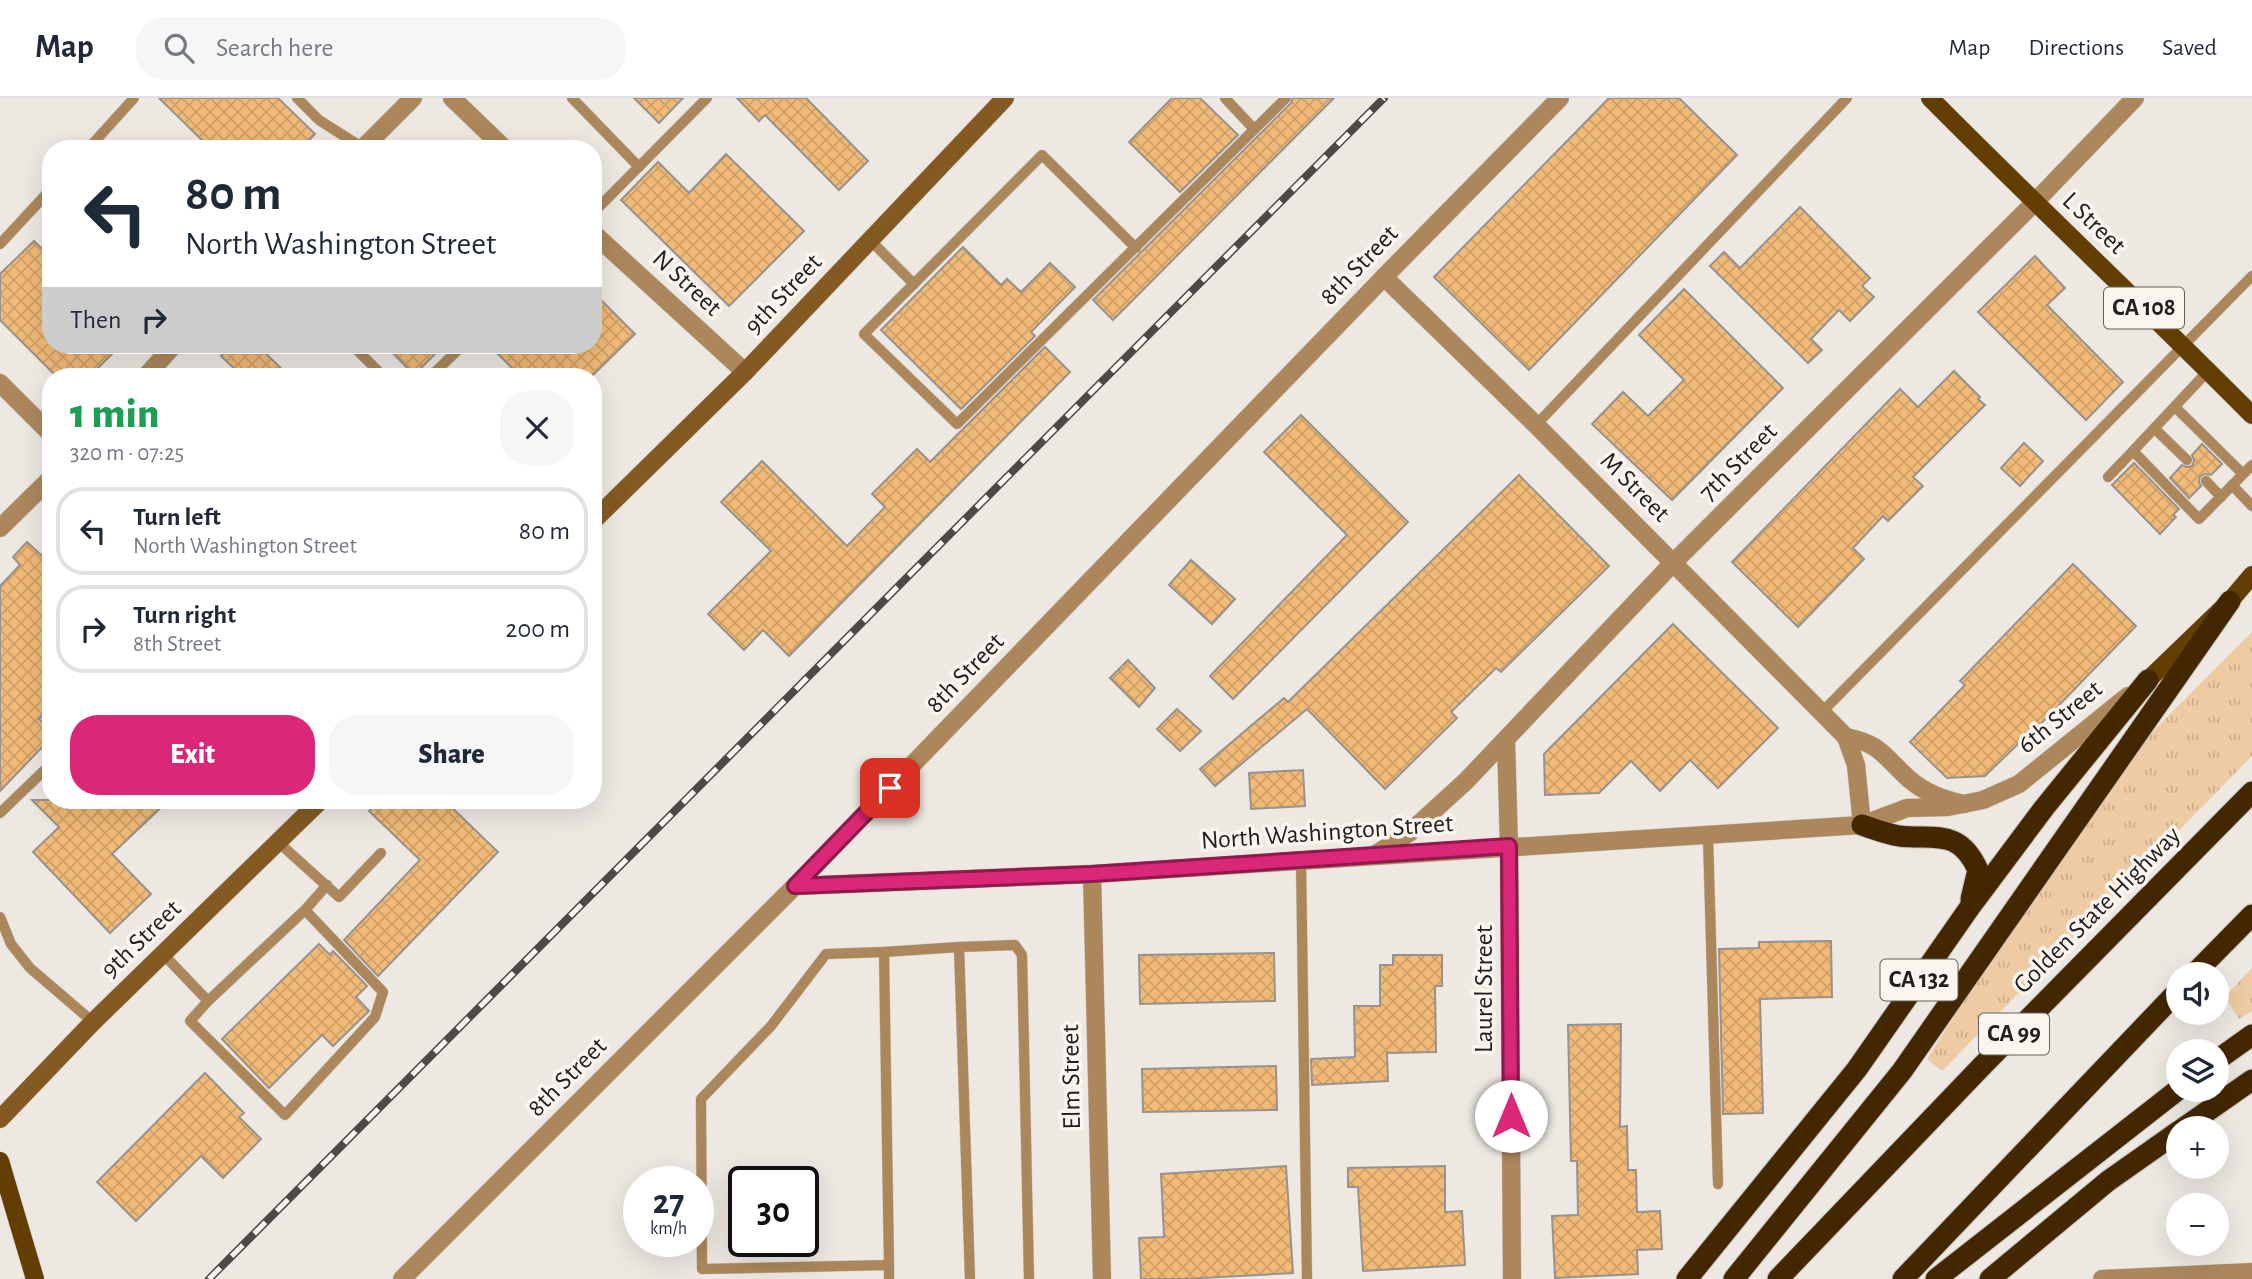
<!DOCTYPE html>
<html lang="en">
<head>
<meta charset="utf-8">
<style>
	body { margin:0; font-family:"Alegreya Sans",sans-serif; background:#f6f6f7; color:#1f2937; height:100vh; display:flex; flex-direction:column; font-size:26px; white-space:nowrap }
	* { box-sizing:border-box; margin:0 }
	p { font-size:23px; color:#747a83 }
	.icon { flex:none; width:38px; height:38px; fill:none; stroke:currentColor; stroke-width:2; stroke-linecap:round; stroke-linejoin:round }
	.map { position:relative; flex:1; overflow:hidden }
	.sheet { position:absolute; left:42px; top:270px; width:560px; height:441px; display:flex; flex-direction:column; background:#fff; border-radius:28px; box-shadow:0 7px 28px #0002 }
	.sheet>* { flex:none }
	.hud { position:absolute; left:42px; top:42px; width:560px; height:214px; border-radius:28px; box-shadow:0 7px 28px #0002; background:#fff; color:#1f2937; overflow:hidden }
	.tools { position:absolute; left:2166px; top:864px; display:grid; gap:14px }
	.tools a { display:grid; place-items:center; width:63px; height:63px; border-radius:50%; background:#fff; box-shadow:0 7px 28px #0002; font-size:35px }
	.speed { position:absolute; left:623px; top:1068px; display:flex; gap:14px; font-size:35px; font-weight:700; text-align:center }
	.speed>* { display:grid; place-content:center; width:91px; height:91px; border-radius:50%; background:#fff; box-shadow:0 7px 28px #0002; line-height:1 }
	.speed small { font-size:18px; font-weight:400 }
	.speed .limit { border:4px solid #111; border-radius:10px; background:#fff; color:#111 }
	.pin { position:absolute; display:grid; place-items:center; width:60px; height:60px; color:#fff; margin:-30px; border-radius:14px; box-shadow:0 4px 10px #0006 }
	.me { position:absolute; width:77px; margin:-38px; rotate:0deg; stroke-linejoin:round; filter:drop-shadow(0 0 5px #0008) }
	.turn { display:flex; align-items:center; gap:24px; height:147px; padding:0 28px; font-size:32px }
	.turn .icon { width:91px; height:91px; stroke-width:2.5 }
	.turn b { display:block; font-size:49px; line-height:60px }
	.then { display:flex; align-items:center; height:66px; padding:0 28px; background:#0003; gap:14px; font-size:26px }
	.round { display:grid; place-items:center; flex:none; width:74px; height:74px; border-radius:28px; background:#f6f6f7 }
	.summary { display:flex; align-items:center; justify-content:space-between; height:119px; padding:0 28px }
	h1 { font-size:42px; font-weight:800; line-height:52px; color:#1e9e55 }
	.cta { display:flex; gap:14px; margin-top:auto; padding:14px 28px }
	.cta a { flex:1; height:80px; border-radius:28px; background:#db2777; color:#fff; font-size:28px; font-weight:800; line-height:80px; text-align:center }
	.cta a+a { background:#f6f6f7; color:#1f2937 }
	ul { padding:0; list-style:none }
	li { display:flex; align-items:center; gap:21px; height:88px; margin:0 14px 10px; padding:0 14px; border:4px solid #e0e1e3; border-radius:28px }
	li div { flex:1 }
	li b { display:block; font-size:26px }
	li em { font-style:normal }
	header { display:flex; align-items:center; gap:42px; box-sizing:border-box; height:98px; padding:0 35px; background:#fff; border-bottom:2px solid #e0e1e3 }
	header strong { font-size:33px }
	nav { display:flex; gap:38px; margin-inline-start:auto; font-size:24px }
	.search { width:490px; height:63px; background:#f6f6f7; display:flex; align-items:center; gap:18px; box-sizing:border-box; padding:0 24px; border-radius:28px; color:#747a83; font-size:26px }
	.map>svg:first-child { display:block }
	.grass { fill:url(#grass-tufts) }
	.building { fill:url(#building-cross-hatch); stroke:#97928d; stroke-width:2 }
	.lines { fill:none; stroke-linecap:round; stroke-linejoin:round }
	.service-casing { stroke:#c8c4bf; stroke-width:11 }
	.minor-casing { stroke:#c8c4bf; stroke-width:19 }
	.tertiary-casing { stroke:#c8c4bf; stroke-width:19 }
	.secondary-casing { stroke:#c8c4bf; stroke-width:19 }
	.primary-casing { stroke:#c8c4bf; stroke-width:19 }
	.motorway-casing { stroke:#c8c4bf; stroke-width:23 }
	.service { stroke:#ac875b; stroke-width:10 }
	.minor { stroke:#ac875b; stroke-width:18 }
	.tertiary { stroke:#ac875b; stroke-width:18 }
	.secondary { stroke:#855a22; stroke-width:18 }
	.primary { stroke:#633d01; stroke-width:18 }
	.motorway { stroke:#432700; stroke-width:21 }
	.rail-casing { stroke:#4c4946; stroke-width:8 }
	.rail { stroke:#faf5ef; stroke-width:5; stroke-dasharray:16; stroke-linecap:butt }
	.route-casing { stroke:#8e194d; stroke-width:18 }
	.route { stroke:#db2777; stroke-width:12 }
	.labels { text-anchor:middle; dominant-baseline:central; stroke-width:7; stroke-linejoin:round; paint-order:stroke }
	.shield { fill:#faf5ef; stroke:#63605d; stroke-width:2 }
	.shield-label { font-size:24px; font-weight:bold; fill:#22201e }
	.street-label { font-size:26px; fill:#22201e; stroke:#faf5ef }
</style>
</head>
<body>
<header>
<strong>Map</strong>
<div class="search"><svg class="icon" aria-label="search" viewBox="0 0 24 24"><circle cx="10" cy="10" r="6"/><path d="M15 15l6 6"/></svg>Search here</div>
<nav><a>Map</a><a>Directions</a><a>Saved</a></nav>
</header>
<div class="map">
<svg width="2252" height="1181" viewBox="0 0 2252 1181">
	<defs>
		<pattern id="grass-tufts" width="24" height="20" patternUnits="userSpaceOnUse" patternTransform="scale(1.75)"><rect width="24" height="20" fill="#eecba3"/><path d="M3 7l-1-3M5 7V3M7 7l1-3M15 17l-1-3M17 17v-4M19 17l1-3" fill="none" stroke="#ccae8c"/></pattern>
		<pattern id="building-cross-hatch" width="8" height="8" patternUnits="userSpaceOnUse" patternTransform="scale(1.75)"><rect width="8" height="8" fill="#f2ba77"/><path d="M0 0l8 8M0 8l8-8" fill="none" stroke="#cfa066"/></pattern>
	</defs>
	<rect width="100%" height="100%" fill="#ede8e2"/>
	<g class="grass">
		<polygon points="2252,534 2252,658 1942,973 1927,961 2015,823 2121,670 2160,626"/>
		<polygon points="2252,870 2252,913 2239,921 2225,899"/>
	</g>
	<g class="building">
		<polygon points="159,0 278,0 315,36 300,51 211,51"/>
		<polygon points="634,0 683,0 659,25"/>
		<polygon points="737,0 806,0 868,63 839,92 765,17 759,23"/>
		<polygon points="1172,0 1200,0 1238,37 1180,94 1129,44"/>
		<polygon points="1293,0 1334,0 1113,222 1093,202 1291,5"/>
		<polygon points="1609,0 1679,0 1737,57 1529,272 1434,179"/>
		<polygon points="726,56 804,133 729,208 621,102 658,64 689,95"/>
		<polygon points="1800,109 1870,180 1862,188 1874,199 1850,223 1839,212 1811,241 1822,252 1808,265 1710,168 1724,154 1740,170"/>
		<polygon points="34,143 51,159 51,247 121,247 90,278 56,278 0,222 0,176"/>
		<polygon points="963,149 1001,187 1007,181 1021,194 1050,165 1075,189 1031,234 1035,238 961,311 881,232"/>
		<polygon points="2035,158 2065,190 2047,207 2123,284 2086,322 1978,214"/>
		<polygon points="1684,191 1783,290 1672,402 1592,326 1623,294 1648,318 1684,282 1639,237"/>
		<polygon points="593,194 635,236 592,278 520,278 489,247 593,247"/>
		<polygon points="232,247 257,247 289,278 242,278 221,258"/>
		<polygon points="385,247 444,247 414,277"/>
		<polygon points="1045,249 1070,274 789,558 763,532 744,552 708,516 771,453 721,404 762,363 847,448 885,409 872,396 917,351 930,364"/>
		<polygon points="1954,273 1980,299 1978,301 1985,307 1913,379 1923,388 1888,423 1883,418 1853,450 1864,461 1798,529 1732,464 1900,291 1918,309"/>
		<polygon points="1301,317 1408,424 1233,601 1210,578 1347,437 1264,354"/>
		<polygon points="2024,345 2043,363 2020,388 2001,370"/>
		<polygon points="2202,346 2222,366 2211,377 2205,376 2200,378 2199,384 2201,388 2189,400 2170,380 2182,367 2186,369 2192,368 2194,363 2192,357"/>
		<polygon points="2134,365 2179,411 2173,417 2176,419 2160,436 2112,387"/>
		<polygon points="1519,377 1609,468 1501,574 1496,570 1451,614 1457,620 1385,691 1307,611 1215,688 1200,671 1284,600 1288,604"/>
		<polygon points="27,444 51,466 51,608 39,621 51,632 51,640 0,693 0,488 20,467 13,459"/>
		<polygon points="1191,462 1235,501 1212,526 1169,487"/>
		<polygon points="2073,466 2136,528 2023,644 2021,643 1985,678 1947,680 1910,644 1965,587 1960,583"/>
		<polygon points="1673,526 1778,630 1718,690 1690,662 1660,693 1631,663 1599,695 1545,697 1544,656"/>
		<polygon points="1128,562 1155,590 1139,609 1110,580"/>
		<polygon points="1177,611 1201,633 1180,653 1157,631"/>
		<polygon points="1303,672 1305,708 1251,711 1249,675"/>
		<polygon points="32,702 169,702 112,756 151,796 110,835 33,754 59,729"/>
		<polygon points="380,702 444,702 498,754 378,878 344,842 420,762 369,713"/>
		<polygon points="1831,843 1832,899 1760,901 1763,1015 1723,1016 1719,851 1759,850 1759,844"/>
		<polygon points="319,846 330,857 333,853 367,888 356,899 369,913 333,948 322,937 269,990 222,941"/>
		<polygon points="1274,855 1275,903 1140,906 1139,857"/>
		<polygon points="1393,857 1442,857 1442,888 1435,888 1436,954 1387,955 1388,983 1312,987 1311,961 1355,959 1354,908 1380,908 1380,867 1393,867"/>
		<polygon points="1621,926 1620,1029 1627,1028 1628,1072 1636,1072 1637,1114 1660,1113 1662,1151 1637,1152 1638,1176 1555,1180 1552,1118 1578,1117 1577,1063 1571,1063 1568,927"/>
		<polygon points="1276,968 1277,1012 1143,1014 1142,971"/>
		<polygon points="205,975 244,1015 239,1019 261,1041 223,1080 201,1058 136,1123 97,1084"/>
		<polygon points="1286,1068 1293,1175 1184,1181 1141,1181 1139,1140 1164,1139 1161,1076"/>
		<polygon points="1445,1068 1445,1114 1462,1113 1465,1167 1363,1173 1358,1089 1348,1089 1348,1070"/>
	</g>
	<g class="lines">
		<defs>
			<g id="service">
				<polyline points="297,0 319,22 363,50"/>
				<polyline points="572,0 639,69"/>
				<polyline points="1225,0 1254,31"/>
				<polyline points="88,51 134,0"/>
				<polyline points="593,115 707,0"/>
				<polyline points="870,142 914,186"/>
				<polyline points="0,146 51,91"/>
				<polyline points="1136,150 1042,57 864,236 957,326 1286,0"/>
				<polyline points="352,247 383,278"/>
				<polyline points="2208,273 2133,353 2199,421 2252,367"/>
				<polyline points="431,278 463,247"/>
				<polyline points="2175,309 2243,376"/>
				<polyline points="1536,327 1847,0"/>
				<polyline points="2155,331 2187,362"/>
				<polyline points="2108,379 2133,353"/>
				<polyline points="2206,383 2221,399"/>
				<polyline points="2232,387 2252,408"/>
				<polyline points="1821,615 2252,178"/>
				<polyline points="0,715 51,666"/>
				<polyline points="1708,739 1718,1086"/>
				<polyline points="278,744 339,799 381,755"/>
				<polyline points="1301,762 1307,1181"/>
				<polyline points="0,819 11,846 30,870 93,924"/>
				<polyline points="959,849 1015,847 1022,857 1029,1181"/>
				<polyline points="884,854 959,849 970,1181"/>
				<polyline points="163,856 208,903 305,812 327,787"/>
				<polyline points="208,903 190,923 285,1017 375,919 383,894 305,812"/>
				<polyline points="889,1167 702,1171 701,1001 771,928 826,856 884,854 889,1167 889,1181"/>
			</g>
			<g id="minor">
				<polyline points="362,51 413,0"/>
				<polyline points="1384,179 1536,327 1846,639 1856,667 1862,727"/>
				<polyline points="146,278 174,247"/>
				<polyline points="0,285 51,336"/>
				<path d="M1846 639C1882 646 1884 659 1909 681 1925 695 1944 702 1964 706"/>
				<polyline points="1506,642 1509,748 1512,1181"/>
				<polyline points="1092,776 1102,1181"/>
				<polyline points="795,788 1384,179 1560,0"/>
				<polyline points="2102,1181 2252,1174"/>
			</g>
			<g id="tertiary">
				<polyline points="452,0 505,51"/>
				<polyline points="593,135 745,274"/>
				<polyline points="0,430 51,380"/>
				<polyline points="1376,756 1409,735 1466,683 1673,465 2034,105 2135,0"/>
				<polyline points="402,1181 795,788 1092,776 1862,727 1907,710 1948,709 1983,702 2019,686 2128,598"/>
			</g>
			<g id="secondary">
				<polyline points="593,423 745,274 1005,0"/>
				<polyline points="0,1021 93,924 321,702"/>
			</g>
			<g id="primary">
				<path d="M1930 0C2036 107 2146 210 2252 317"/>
				<polyline points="2148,582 2230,503 2252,477"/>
				<polyline points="0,1063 35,1181"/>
			</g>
			<g id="motorway">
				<path d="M1862 727C1874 731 1887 736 1899 738 1936 742 1959 730 1978 772L1971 801"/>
				<polyline points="2193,877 2252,817"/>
				<polyline points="2217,962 2252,937"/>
				<polyline points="2182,1031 2252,982"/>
				<polyline points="1687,1181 1857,971 1970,809 2044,710 2148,582"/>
				<polyline points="1734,1181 1902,973 2230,503"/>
				<polyline points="1778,1181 1983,967 2252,694"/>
				<polyline points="1903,1181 2179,892"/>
				<polyline points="1936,1181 2179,991"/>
				<polyline points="1990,1181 2108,1083 2179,1033"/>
			</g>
		</defs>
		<use href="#service" class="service-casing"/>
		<use href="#minor" class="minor-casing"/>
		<use href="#tertiary" class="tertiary-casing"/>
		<use href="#secondary" class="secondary-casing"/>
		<use href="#primary" class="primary-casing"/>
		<use href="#motorway" class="motorway-casing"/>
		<use href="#service" class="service"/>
		<use href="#minor" class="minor"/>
		<use href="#tertiary" class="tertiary"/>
		<use href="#secondary" class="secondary"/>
		<use href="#primary" class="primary"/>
		<use href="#motorway" class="motorway"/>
		<defs>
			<polyline id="rail" points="209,1181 1384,0"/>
		</defs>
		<use href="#rail" class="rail-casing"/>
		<use href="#rail" class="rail"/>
	</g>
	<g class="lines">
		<defs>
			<polyline id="route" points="890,690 795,788 1092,776 1509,748 1511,1018"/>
		</defs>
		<use href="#route" class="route-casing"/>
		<use href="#route" class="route"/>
	</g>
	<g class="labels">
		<g class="shield">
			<rect x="2104" y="189.5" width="80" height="41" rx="5"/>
			<rect x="1880.5" y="861.5" width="77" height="41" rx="5"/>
			<rect x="1979" y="915.5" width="70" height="41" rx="5"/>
		</g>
		<g class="shield-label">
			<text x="2144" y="210">CA 108</text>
			<text x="1919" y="882">CA 132</text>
			<text x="2014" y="936">CA 99</text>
		</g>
		<g class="street-label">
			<text transform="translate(2094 125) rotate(44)">L Street</text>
			<text transform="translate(1359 167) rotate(-46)">8th Street</text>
			<text transform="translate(687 185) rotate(43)">N Street</text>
			<text transform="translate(783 196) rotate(-47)">9th Street</text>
			<text transform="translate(1738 364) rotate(-45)">7th Street</text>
			<text transform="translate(1635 389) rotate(45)">M Street</text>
			<text transform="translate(965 575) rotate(-46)">8th Street</text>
			<text transform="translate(2060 619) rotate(-39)">6th Street</text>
			<text transform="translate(1327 734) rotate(-4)">North Washington Street</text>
			<text transform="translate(2097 812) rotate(-45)">Golden State Highway</text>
			<text transform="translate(141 841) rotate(-44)">9th Street</text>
			<text transform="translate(1484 891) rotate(-90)">Laurel Street</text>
			<text transform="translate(567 979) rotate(-45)">8th Street</text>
			<text transform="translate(1071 979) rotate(-91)">Elm Street</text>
		</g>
	</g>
</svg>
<div class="tools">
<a><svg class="icon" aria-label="sound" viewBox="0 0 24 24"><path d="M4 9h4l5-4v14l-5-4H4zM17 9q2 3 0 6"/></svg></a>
<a><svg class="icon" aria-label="layers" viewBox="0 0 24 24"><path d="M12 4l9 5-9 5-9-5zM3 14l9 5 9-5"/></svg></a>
<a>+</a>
<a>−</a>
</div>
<div class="speed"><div>27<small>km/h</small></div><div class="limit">30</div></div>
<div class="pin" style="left:890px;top:690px;background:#d93025"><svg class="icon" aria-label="arrive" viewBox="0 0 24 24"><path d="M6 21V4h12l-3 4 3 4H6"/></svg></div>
<svg class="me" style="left:1511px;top:1018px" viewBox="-20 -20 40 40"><circle r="19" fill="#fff"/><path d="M0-13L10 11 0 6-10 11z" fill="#db2777"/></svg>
<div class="hud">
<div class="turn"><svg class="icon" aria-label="left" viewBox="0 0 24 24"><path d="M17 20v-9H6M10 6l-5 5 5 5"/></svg><div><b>80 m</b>North Washington Street</div></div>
<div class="then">Then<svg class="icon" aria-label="right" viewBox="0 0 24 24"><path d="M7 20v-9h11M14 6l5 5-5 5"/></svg></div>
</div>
<section class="sheet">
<div class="summary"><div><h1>1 min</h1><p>320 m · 07:25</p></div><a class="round"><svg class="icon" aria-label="close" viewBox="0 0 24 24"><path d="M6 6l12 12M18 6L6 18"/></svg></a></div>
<ul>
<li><svg class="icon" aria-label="left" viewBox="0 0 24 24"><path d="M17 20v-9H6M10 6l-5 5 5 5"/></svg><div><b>Turn left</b><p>North Washington Street</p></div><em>80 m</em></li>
<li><svg class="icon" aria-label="right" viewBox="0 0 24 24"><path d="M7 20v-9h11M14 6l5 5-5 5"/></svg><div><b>Turn right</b><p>8th Street</p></div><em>200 m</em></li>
</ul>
<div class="cta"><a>Exit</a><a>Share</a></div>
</section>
</div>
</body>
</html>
